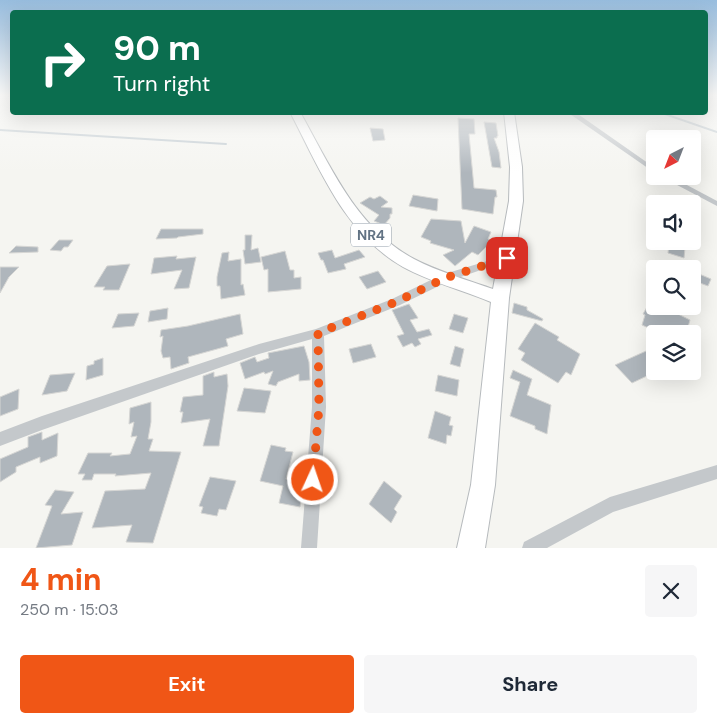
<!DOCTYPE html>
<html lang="en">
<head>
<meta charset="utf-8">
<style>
	body { margin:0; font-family:"DM Sans",sans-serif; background:#f6f6f7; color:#1f2937; height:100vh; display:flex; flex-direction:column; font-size:19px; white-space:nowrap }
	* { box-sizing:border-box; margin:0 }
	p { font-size:16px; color:#747a83 }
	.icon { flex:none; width:28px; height:28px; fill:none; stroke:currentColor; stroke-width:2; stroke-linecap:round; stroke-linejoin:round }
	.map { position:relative; height:548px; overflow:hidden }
	.drawer { display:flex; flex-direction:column; background:#fff; flex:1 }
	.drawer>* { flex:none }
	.banner { position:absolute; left:10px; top:10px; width:698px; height:105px; border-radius:5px; box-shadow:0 5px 20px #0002; background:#0b6e4f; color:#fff; overflow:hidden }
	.needle { width:32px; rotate:222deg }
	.buttons { position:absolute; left:646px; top:130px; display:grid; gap:10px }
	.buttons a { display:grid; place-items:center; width:55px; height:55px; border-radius:5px; background:#fff; box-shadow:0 5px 20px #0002; font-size:25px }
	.pin { position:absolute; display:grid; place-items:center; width:42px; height:42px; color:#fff; margin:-21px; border-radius:10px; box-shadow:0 2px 8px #0006 }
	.me { position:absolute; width:55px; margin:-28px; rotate:3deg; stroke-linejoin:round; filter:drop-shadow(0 0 4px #0008) }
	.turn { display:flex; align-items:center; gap:18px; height:105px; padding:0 20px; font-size:22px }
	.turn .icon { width:65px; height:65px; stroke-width:2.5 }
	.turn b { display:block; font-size:35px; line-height:42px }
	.round { display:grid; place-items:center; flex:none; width:52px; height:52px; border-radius:5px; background:#f6f6f7 }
	.head { display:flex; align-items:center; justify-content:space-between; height:85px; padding:0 20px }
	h1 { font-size:30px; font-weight:700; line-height:38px; color:#f05616 }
	.action { display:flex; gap:10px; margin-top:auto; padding:10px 20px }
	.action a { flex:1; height:58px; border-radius:5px; background:#f05616; color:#fff; font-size:20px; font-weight:700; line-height:58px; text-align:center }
	.action a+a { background:#f6f6f7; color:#1f2937 }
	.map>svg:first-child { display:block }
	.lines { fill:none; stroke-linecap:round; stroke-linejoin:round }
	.stream { stroke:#c0cad0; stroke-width:2 }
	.building { fill:#afb6bc; stroke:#d6d6d4 }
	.trunk-casing { stroke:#b6babd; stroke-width:2 }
	.minor { fill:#c4c8cb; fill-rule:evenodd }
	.trunk { fill:#fff; fill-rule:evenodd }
	.route { stroke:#f05616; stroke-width:9; stroke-dasharray:0 16.2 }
	.labels { text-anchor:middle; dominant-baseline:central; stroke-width:5; stroke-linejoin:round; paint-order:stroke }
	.shield { fill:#fff; stroke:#919da9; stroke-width:1 }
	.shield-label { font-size:14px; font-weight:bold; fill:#627384 }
</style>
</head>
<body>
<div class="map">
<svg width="717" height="548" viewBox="0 0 717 548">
	<rect width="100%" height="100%" fill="#f5f5f1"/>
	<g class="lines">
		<g class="stream">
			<polyline points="659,112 717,132"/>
			<polyline points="0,130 226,144"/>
		</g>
	</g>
	<g class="building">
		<polygon points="458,118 474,119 475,134 469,134 474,188 496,190 497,197 495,197 493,214 462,209"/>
		<polygon points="484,122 496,123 498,136 497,136 497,138 494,138 499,152 501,168 492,167"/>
		<polygon points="370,128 383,129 385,140 373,141"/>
		<polygon points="413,195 438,199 437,211 409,206"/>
		<polygon points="380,196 388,202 381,207 392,208 392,214 390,214 390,218 384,225 374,221 379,215 360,203 370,197 374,199"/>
		<polygon points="431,219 461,221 465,243 474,226 491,232 488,239 492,241 478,255 472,252 455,266 443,255 454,250 430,243 431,241 421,237"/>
		<polygon points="161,229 203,229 203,234 178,237 177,238 156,239"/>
		<polygon points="245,235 252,235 251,250 258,248 261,262 245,264 243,250 245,250"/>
		<polygon points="59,240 73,240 68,247 64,247 61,251 50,250"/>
		<polygon points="669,243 685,248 684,258 668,253"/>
		<polygon points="16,246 38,247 38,252 9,253"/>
		<polygon points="332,250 335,258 359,250 365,257 344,264 346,269 328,273 323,260 321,260 318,253"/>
		<polygon points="285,251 290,270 294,270 294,278 301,277 301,289 268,292 268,269 264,270 261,257"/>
		<polygon points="229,252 228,261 241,259 241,285 243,284 245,295 221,299 220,286 217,286 217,277 222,253"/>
		<polygon points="177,256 176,259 196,257 189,288 174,289 182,270 151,274 154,258"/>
		<polygon points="130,264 119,290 103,290 105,287 94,287 107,266"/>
		<polygon points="0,267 19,267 9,277 0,293"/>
		<polygon points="378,271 386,282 367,289 359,277"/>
		<polygon points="692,271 711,279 708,286 692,280"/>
		<polygon points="655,293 655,306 662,306 690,320 686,334 672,329 671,334 662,334 642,325 645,315 643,314"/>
		<polygon points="514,303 527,307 527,310 543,319 542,321 512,313"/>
		<polygon points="409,304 418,318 410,320 417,332 429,329 432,335 418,339 421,344 415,347 412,343 403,347 397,336 404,334 392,310"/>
		<polygon points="168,308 167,319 148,322 150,311"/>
		<polygon points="139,313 134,326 112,328 118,314"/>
		<polygon points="240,314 243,334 226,339 228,346 188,357 189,363 171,369 170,357 163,358 161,351 163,336 160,337 161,330 188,326"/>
		<polygon points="454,314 468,318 463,333 449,329"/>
		<polygon points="535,323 559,337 557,340 580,354 571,375 566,372 558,383 521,360 525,353 518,349"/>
		<polygon points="371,344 376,357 353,363 349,349"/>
		<polygon points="304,346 309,362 310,380 299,381 299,374 278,382 276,386 268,384 273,371 265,374 264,372 245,379 240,363 255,357 257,362 269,358 268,353"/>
		<polygon points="455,346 464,349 460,367 450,364"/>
		<polygon points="655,347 655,374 651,376 649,375 632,383 615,365"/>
		<polygon points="103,358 103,375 86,380 87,366 94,364 94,361"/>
		<polygon points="513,370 532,379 527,395 551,405 547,434 535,429 535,426 510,416 520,382 510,378"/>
		<polygon points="214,372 214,377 227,374 228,386 219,446 203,446 210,419 181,423 183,412 180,412 183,397 203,395 203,376"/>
		<polygon points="75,373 67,391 42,395 50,375"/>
		<polygon points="438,375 459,380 457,396 435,391"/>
		<polygon points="244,388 271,391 265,413 237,411"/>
		<polygon points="19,389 18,409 0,416 0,397"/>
		<polygon points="151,402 151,422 148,439 153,439 149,451 181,452 153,543 126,542 132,525 92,528 105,491 145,489 151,473 115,476 116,474 94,474 92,480 82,480 85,474 78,474 88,453 112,453 110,456 130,454 137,436 131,437 134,422 129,424 130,408"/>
		<polygon points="435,411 451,417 449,425 453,426 451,436 447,435 446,444 428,438"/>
		<polygon points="42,432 42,440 58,433 57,456 40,463 40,457 16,467 16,472 0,482 0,459 28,447 28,437"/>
		<polygon points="271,445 286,448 285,451 293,452 286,479 304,482 300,507 279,503 283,486 260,481"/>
		<polygon points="210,477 236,481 226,510 219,509 217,516 201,513 203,507 199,506"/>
		<polygon points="384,481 402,496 394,509 397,512 391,523 369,504"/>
		<polygon points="55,490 74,492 61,514 83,512 72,545 36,548 52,506 45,505"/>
	</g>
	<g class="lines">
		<defs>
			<path id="trunk" d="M290 112H300C331 167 356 228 414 259 439 272 467 280 493 289L509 201 510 167 504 112H514L522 167 523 201 509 298 495 485 485 548H457L471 485 491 302C462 290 430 282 403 267 344 233 320 169 290 112Z"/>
		</defs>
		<use href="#trunk" class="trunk-casing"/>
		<g class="minor">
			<polygon points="567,112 575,112 655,168 655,173"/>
			<polygon points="660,176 670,176 717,201 717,206"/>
			<polygon points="507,255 512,258 510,260 449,281 400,305 324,336 326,407 317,548 301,548 312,407 312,339 259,354 42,430 0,446 0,432 42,416 259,344 316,329 392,299 441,275"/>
			<polygon points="717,465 717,479 613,512 547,548 522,548 524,542 610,497"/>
		</g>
		<use href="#trunk" class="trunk"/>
	</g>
	<linearGradient id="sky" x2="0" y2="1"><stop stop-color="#98bdde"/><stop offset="0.55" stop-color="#fafaf9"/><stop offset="1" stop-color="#fafaf9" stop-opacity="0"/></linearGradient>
	<rect width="717" height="173" fill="url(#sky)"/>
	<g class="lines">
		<polyline class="route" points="313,480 319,407 318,333 396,302 445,278 507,258"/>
	</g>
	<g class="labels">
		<rect class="shield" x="351" y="223.5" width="40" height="23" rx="4"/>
		<g class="shield-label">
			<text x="371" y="235">NR4</text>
		</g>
	</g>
</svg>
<div class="buttons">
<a><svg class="needle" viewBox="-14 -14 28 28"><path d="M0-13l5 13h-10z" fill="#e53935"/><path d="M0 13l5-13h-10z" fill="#747a83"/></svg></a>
<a><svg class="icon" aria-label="sound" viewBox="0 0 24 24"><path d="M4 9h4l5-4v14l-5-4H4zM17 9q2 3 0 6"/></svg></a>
<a><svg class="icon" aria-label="search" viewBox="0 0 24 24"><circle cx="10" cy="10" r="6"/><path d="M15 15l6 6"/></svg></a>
<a><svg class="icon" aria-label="layers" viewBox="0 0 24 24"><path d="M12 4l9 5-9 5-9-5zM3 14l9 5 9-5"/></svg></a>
</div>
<div class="pin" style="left:507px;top:258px;background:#d93025"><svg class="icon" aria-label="arrive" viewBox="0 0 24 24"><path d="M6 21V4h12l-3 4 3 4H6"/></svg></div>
<svg class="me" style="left:313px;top:480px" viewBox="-20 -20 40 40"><circle r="17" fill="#f05616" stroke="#fff" stroke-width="3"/><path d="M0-11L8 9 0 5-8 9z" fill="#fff"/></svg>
<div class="banner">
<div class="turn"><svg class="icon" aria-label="right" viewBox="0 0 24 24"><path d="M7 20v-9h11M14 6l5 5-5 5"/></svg><div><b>90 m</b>Turn right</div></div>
</div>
</div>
<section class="drawer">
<div class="head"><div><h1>4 min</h1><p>250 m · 15:03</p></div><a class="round"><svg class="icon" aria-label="close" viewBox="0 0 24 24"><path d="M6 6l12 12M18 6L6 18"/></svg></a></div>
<div class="action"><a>Exit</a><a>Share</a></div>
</section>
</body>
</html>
